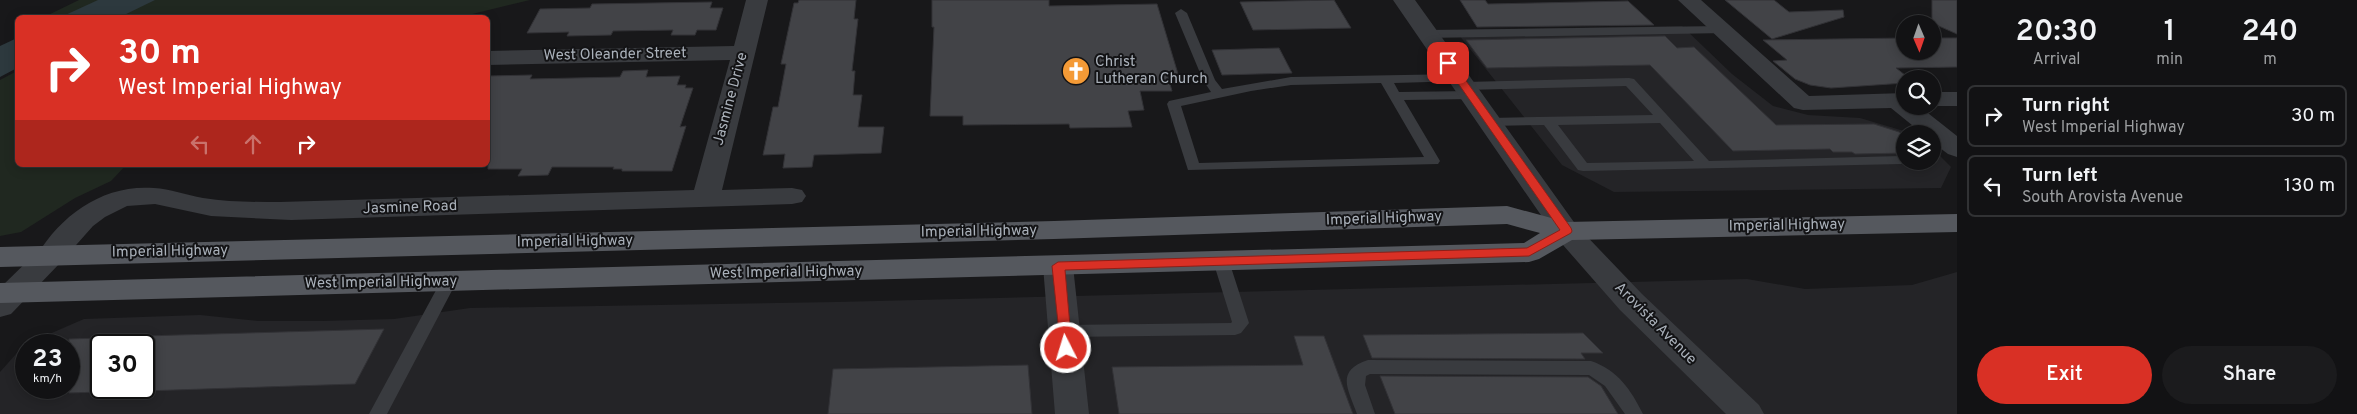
<!DOCTYPE html>
<html lang="en">
<head>
<meta charset="utf-8">
<style>
	body { margin:0; font-family:Overpass,sans-serif; background:#1b1b1d; color:#f1f3f6; height:100vh; display:flex; flex-direction:column; font-size:19px; white-space:nowrap }
	* { box-sizing:border-box; margin:0 }
	p { font-size:16px; color:#9c9ea0 }
	.icon { flex:none; width:28px; height:28px; fill:none; stroke:currentColor; stroke-width:2; stroke-linecap:round; stroke-linejoin:round }
	.map { position:relative; flex:1; overflow:hidden }
	.drawer { display:flex; flex-direction:column; background:#121214; width:400px }
	.drawer>* { flex:none }
	.top-card { position:absolute; left:15px; top:15px; width:475px; height:152px; border-radius:8px; box-shadow:0 2px 12px #0003,0 0 0 1px #313234; background:#d93025; color:#fff; overflow:hidden }
	.needle { width:32px; rotate:178deg }
	.tools { position:absolute; left:1896px; top:15px; display:grid; gap:10px }
	.tools a { display:grid; place-items:center; width:45px; height:45px; border-radius:50%; background:#121214; box-shadow:0 2px 12px #0003,0 0 0 1px #313234; font-size:25px }
	.speed { position:absolute; left:15px; top:334px; display:flex; gap:10px; font-size:25px; font-weight:700; text-align:center }
	.speed>* { display:grid; place-content:center; width:65px; height:65px; border-radius:50%; background:#121214; box-shadow:0 2px 12px #0003,0 0 0 1px #313234; line-height:1 }
	.speed small { font-size:12px; font-weight:400 }
	.speed .limit { border:2px solid #111; border-radius:8px; background:#fff; color:#111 }
	.pin { position:absolute; display:grid; place-items:center; width:42px; height:42px; color:#fff; margin:-21px; border-radius:10px; box-shadow:0 2px 8px #0006 }
	.me { position:absolute; width:55px; margin:-28px; rotate:355deg; stroke-linejoin:round; filter:drop-shadow(0 0 4px #0008) }
	.turn { display:flex; align-items:center; gap:18px; height:105px; padding:0 20px; font-size:22px }
	.turn .icon { width:65px; height:65px; stroke-width:2.5 }
	.turn b { display:block; font-size:35px; line-height:42px }
	.lanes { display:flex; align-items:center; height:48px; padding:0 20px; background:#0003; justify-content:center; gap:25px; direction:ltr }
	.lanes .off { opacity:.35 }
	.eta { display:flex; justify-content:space-evenly; align-items:center; height:85px; text-align:center }
	.eta b { font-size:30px; font-weight:600; line-height:35px }
	.primary-button { display:flex; gap:10px; margin-top:auto; padding:10px 20px }
	.primary-button a { flex:1; height:58px; border-radius:30px; background:#d93025; color:#fff; font-size:20px; font-weight:600; line-height:58px; text-align:center }
	.primary-button a+a { background:#1b1b1d; color:#f1f3f6 }
	ul { padding:0; list-style:none }
	li { display:flex; align-items:center; gap:15px; height:62px; margin:0 10px 8px; padding:0 10px; border:2px solid #313234; border-radius:8px }
	li div { flex:1 }
	li b { display:block; font-size:19px }
	li em { font-style:normal }
	main { display:flex; flex:1; min-height:0 }
	.map>svg:first-child { display:block }
	.built { fill:#242427; fill-rule:evenodd }
	.green { fill:#202820 }
	.water { fill:#2d393e }
	.building { fill:#424347; stroke:#323236 }
	.lines { fill:none; stroke-linecap:round; stroke-linejoin:round }
	.service { fill:#393b3f; fill-rule:evenodd }
	.minor { fill:#393b3f; fill-rule:evenodd }
	.tertiary { fill:#393b3f; fill-rule:evenodd }
	.primary { fill:#55585e; fill-rule:evenodd }
	.route { fill:#d93025; stroke:#8d1f18 }
	.labels { text-anchor:middle; dominant-baseline:central; stroke-width:4; stroke-linejoin:round; paint-order:stroke }
	.street-label { font-size:15px; fill:#aab1ba; stroke:#131315 }
	.poi-label { font-size:15px; fill:#aab1ba; stroke:#131315; text-anchor:start }
</style>
</head>
<body>
<main>
<div class="map">
<svg width="1957" height="414" viewBox="0 0 1957 414">
	<rect width="100%" height="100%" fill="#18181a"/>
	<g class="built">
		<polygon points="1682,26 1732,74 1773,106 1808,115 1860,118 1914,134 1905,134 1905,161 1932,161 1933,149 1951,167 1941,188 1614,192 1562,165 1455,30"/>
		<path d="M1957 272V414H0V372L24 345 84 319 200 315 258 321H322L394 319 470 308 837 302 1747 279 1805 289 1912 285ZM26 345H69V388H26ZM101 345H144V388H101Z"/>
	</g>
	<g class="green">
		<polygon points="79,0 530,0 456,18 42,18"/>
		<polygon points="17,71 18,165 126,165 111,181 75,198 21,232 0,236 0,80"/>
	</g>
	<g class="water">
		<polygon points="98,0 155,0 120,17 61,17"/>
		<polygon points="17,38 17,68 0,77 0,46"/>
	</g>
	<g class="building">
		<polygon points="799,0 856,0 854,19 858,19 852,71 855,71 853,95 862,95 858,127 884,127 881,153 814,155 812,167 783,168 785,154 763,155 773,107 778,107 786,64 781,64 794,3 798,3"/>
		<polygon points="932,0 1049,0 1049,6 1157,4 1178,74 1167,74 1172,91 1140,91 1144,110 1128,111 1132,127 1070,128 1069,124 963,125 963,116 930,116 934,27 932,27"/>
		<polygon points="1334,0 1351,28 1253,30 1240,2"/>
		<polygon points="1460,0 1485,0 1488,4 1628,1 1654,25 1477,27"/>
		<polygon points="1725,0 1774,0 1789,12 1843,10 1844,17 1772,39"/>
		<polygon points="1932,0 1957,0 1957,34 1932,23"/>
		<polygon points="712,2 710,8 723,8 716,30 697,30 695,35 671,35 673,30 613,31 611,35 567,36 569,32 527,33 540,9 590,8 592,4"/>
		<polygon points="1665,36 1677,48 1694,47 1776,125 1874,124 1899,132 1905,137 1905,153 1855,154 1852,152 1833,152 1830,149 1733,151 1650,65 1487,68 1466,40"/>
		<polygon points="1905,38 1905,51 1932,51 1932,38 1957,38 1957,67 1896,68 1910,79 1905,79 1905,83 1831,88 1810,85 1795,79 1773,61 1787,60 1763,40"/>
		<polygon points="1279,48 1292,73 1222,75 1212,50"/>
		<polygon points="648,70 646,77 680,76 677,85 686,85 685,88 693,88 680,127 686,126 672,171 622,171 622,169 613,169 614,167 552,167 548,175 518,176 522,169 488,169 488,76 532,75 530,79 620,77 623,71"/>
		<polygon points="384,329 355,384 144,391 144,336"/>
		<polygon points="1583,333 1603,353 1581,353 1585,359 1372,358 1363,335"/>
		<polygon points="1294,336 1324,336 1353,414 1119,414 1112,367 1303,365"/>
		<polygon points="101,338 101,392 69,393 69,339"/>
		<polygon points="1028,365 1032,414 828,414 833,369"/>
		<polygon points="1380,376 1588,377 1601,386 1618,414 1395,414"/>
	</g>
	<g class="lines">
		<g class="service">
			<path d="M1181 9 1187 13 1215 80 1222 89 1291 77 1459 74 1464 75 1465 78 1464 81 1394 83 1399 92 1471 91 1478 95 1471 99 1404 100 1440 161 1438 164 1188 170 1167 104 1169 101 1211 92 1203 80 1175 13ZM1381 83 1424 157 1199 163 1181 106 1251 91 1291 85Z"/>
			<polygon points="1722,26 1728,30 1726,33 1428,38 1422,34 1428,30"/>
			<path d="M1629 78 1634 79 1709 161 1901 156 1905 157V161H1907L1901 164 1583 171 1578 170 1544 125 1490 126 1483 122 1490 118 1653 115 1626 86 1465 90 1459 86 1465 82ZM1660 123 1694 161 1587 163 1558 125Z"/>
			<polygon points="1221,256 1227,257 1229,261 1249,323 1241,333 1235,335 1064,337 1058,335 1055,331 1058,327 1064,325 1231,323 1232,322 1213,261 1215,257"/>
			<polygon points="449,275 455,277 457,281 387,414 369,414 441,281 443,277"/>
			<path d="M1368 360 1591 361C1618 370 1631 390 1643 414H1625L1605 386 1589 375 1370 374 1366 376 1365 385 1375 414H1357C1348 389 1335 371 1368 360Z"/>
		</g>
		<g class="minor">
			<path d="M746 0H768L722 190 792 188 802 190 806 196 802 202 792 204 291 220 211 216 155 204 127 206 105 217 93 226 61 262 51 265 41 262 37 255C62 214 104 184 154 188 170 189 186 195 203 198 228 202 254 202 280 202L694 190 730 60 488 65V51L734 46Z"/>
			<polygon points="1393,0 1415,0 1576,225 1642,294 1759,405 1764,414 1726,414 1620,310 1556,237"/>
			<polygon points="1678,0 1701,0 1809,96 1905,93 1905,106 1919,106 1957,136 1957,157 1948,154 1932,142 1932,134 1923,134 1891,108 1803,110 1794,108"/>
			<rect x="1932" y="92" width="25" height="14"/>
			<polygon points="1058,256 1068,259 1073,266 1089,414 1055,414 1043,266 1048,259"/>
		</g>
		<polygon class="tertiary" points="51,245 61,248 65,255 61,262 11,314 0,317 0,288 41,248"/>
		<polygon class="primary" points="1507,206 1566,222 1957,214 1957,232 1572,240 1539,259 1529,262 0,303 0,283 1524,243 1540,233 1507,224 1054,239 0,267 0,247 1054,221"/>
	</g>
	<polygon class="route" points="1448,60 1452,61 1571,228 1572,231 1571,233 1529,256 1065,270 1072,348 1070,351 1061,351 1052,266 1058,262 1527,248 1560,230 1444,63"/>
	<defs>
		<symbol id="church-disc" viewBox="-11 -11 22 22"><circle r="9.5" fill="#f49a36" stroke="#131315"/><path d="M-1.2-6h2.4v3.5h3.3v2.4h-3.3V6h-2.4V-.1h-3.3v-2.4h3.3Z" fill="#fff"/></symbol>
	</defs>
	<g fill-rule="evenodd">
		<use href="#church-disc" x="1060" y="55" width="32" height="32"/>
	</g>
	<g class="labels">
		<g class="street-label">
			<text transform="translate(615 55) rotate(-1)">West Oleander Street</text>
			<text transform="translate(731 99) rotate(-75)">Jasmine Drive</text>
			<text transform="translate(410 208) rotate(-2)">Jasmine Road</text>
			<text transform="translate(1384 219) rotate(-2)">Imperial Highway</text>
			<text transform="translate(1787 226) rotate(-1)">Imperial Highway</text>
			<text transform="translate(979 232) rotate(-1)">Imperial Highway</text>
			<text transform="translate(575 242) rotate(-1)">Imperial Highway</text>
			<text transform="translate(170 252) rotate(-1)">Imperial Highway</text>
			<text transform="translate(786 273) rotate(-1)">West Imperial Highway</text>
			<text transform="translate(381 283) rotate(-1)">West Imperial Highway</text>
			<text transform="translate(1655 324) rotate(45)">Arovista Avenue</text>
		</g>
		<g class="poi-label">
			<text x="1095" y="62">Christ<tspan x="1095" dy="17">Lutheran Church</tspan></text>
		</g>
	</g>
</svg>
<div class="tools">
<a><svg class="needle" viewBox="-14 -14 28 28"><path d="M0-13l5 13h-10z" fill="#e53935"/><path d="M0 13l5-13h-10z" fill="#9c9ea0"/></svg></a>
<a><svg class="icon" aria-label="search" viewBox="0 0 24 24"><circle cx="10" cy="10" r="6"/><path d="M15 15l6 6"/></svg></a>
<a><svg class="icon" aria-label="layers" viewBox="0 0 24 24"><path d="M12 4l9 5-9 5-9-5zM3 14l9 5 9-5"/></svg></a>
</div>
<div class="speed"><div>23<small>km/h</small></div><div class="limit">30</div></div>
<div class="pin" style="left:1448px;top:63px;background:#d93025"><svg class="icon" aria-label="arrive" viewBox="0 0 24 24"><path d="M6 21V4h12l-3 4 3 4H6"/></svg></div>
<svg class="me" style="left:1066px;top:348px" viewBox="-20 -20 40 40"><circle r="17" fill="#d93025" stroke="#fff" stroke-width="3"/><path d="M0-11L8 9 0 5-8 9z" fill="#fff"/></svg>
<div class="top-card">
<div class="turn"><svg class="icon" aria-label="right" viewBox="0 0 24 24"><path d="M7 20v-9h11M14 6l5 5-5 5"/></svg><div><b>30 m</b>West Imperial Highway</div></div>
<div class="lanes"><svg class="icon off" aria-label="left" viewBox="0 0 24 24"><path d="M17 20v-9H6M10 6l-5 5 5 5"/></svg><svg class="icon off" aria-label="ahead" viewBox="0 0 24 24"><path d="M12 20V5M6 11l6-6 6 6"/></svg><svg class="icon" aria-label="right" viewBox="0 0 24 24"><path d="M7 20v-9h11M14 6l5 5-5 5"/></svg></div>
</div>
</div>
<section class="drawer">
<div class="eta">
<div><b>20:30</b><p>Arrival</p></div>
<div><b>1</b><p>min</p></div>
<div><b>240</b><p>m</p></div>
</div>
<ul>
<li><svg class="icon" aria-label="right" viewBox="0 0 24 24"><path d="M7 20v-9h11M14 6l5 5-5 5"/></svg><div><b>Turn right</b><p>West Imperial Highway</p></div><em>30 m</em></li>
<li><svg class="icon" aria-label="left" viewBox="0 0 24 24"><path d="M17 20v-9H6M10 6l-5 5 5 5"/></svg><div><b>Turn left</b><p>South Arovista Avenue</p></div><em>130 m</em></li>
</ul>
<div class="primary-button"><a>Exit</a><a>Share</a></div>
</section>
</main>
</body>
</html>
